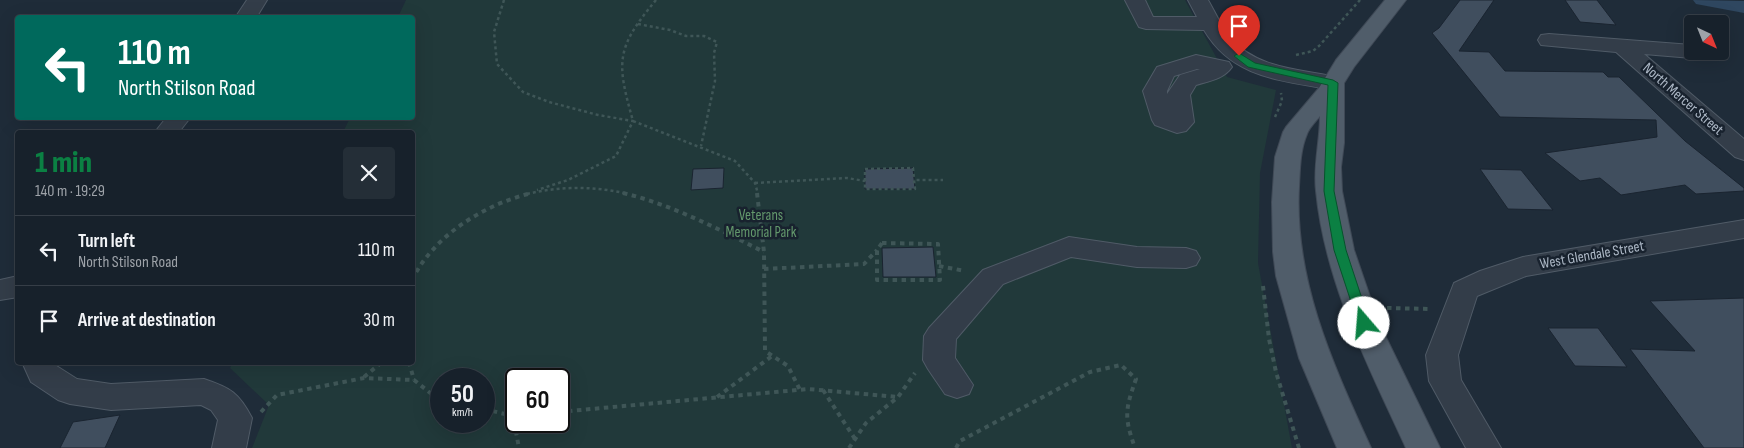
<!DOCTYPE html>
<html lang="en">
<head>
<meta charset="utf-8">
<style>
	body { margin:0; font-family:"Sofia Sans Condensed",sans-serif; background:#242e37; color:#f1f3f6; height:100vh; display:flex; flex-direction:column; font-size:19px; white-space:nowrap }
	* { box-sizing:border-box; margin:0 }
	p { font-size:16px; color:#9ea3a9 }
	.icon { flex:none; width:28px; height:28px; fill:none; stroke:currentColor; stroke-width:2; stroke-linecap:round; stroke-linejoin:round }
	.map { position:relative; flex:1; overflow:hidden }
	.drawer { position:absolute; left:15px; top:130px; width:400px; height:235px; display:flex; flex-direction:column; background:#17212b; border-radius:5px; box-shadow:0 5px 20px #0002,0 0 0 1px #363e47 }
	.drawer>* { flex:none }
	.top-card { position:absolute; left:15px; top:15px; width:400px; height:105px; border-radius:5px; box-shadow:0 5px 20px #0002,0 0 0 1px #363e47; background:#00695c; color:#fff; overflow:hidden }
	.needle { width:32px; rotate:137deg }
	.fabs { position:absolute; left:1684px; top:15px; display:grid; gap:10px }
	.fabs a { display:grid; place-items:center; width:45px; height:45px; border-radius:5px; background:#17212b; box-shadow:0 5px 20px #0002,0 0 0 1px #363e47; font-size:25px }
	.speed { position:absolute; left:430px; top:368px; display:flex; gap:10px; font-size:25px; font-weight:700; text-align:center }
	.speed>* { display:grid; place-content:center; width:65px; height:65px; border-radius:50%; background:#17212b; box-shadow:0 5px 20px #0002,0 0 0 1px #363e47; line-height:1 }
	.speed small { font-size:12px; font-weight:400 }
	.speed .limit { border:2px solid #111; border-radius:8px; background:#fff; color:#111 }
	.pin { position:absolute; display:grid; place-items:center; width:42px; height:42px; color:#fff; margin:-51px -21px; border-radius:50% 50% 50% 0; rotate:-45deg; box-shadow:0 0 5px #0007 }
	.pin .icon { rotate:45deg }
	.me { position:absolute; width:55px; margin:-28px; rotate:342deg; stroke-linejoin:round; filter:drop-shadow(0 0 4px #0008) }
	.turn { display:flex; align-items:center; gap:18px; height:105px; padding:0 20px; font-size:22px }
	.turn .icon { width:65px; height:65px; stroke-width:2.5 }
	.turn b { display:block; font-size:35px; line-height:42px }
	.round { display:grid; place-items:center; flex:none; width:52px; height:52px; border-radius:5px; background:#242e37 }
	.summary { display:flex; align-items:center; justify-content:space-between; height:85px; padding:0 20px }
	h1 { font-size:30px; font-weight:800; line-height:38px; color:#0b8043 }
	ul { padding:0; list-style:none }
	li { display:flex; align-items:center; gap:15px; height:70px; padding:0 20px; border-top:1px solid #363e47 }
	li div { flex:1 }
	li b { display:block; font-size:19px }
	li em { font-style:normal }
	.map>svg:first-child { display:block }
	.green { fill:#21393a; fill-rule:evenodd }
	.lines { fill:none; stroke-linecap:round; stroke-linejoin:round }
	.canal { fill:#2f4760; fill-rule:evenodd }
	.building { fill:#404e5e; stroke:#1a2430 }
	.minor-casing { stroke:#505b67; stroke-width:2 }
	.major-casing { stroke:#3f4956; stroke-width:2 }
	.path-far1 { stroke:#3f5657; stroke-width:2.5; stroke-dasharray:3 3; stroke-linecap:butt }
	.path { stroke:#3f5657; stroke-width:4; stroke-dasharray:4.5 4.5; stroke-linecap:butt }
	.minor { fill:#333d49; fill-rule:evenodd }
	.major { fill:#505d6a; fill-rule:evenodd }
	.route { fill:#0b8043; stroke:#07532c }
	.labels { text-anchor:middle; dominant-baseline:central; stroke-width:5; stroke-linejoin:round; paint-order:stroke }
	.street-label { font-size:15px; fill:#adb8c6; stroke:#18222e }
	.park-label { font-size:15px; fill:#63986c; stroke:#18222e }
</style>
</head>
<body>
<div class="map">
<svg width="1744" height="448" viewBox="0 0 1744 448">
	<rect width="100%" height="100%" fill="#1f2c39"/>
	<path class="green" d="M406 0H1185L1227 77 1276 90 1260 173 1258 263 1292 448H252L269 405 230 368 233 362H412V132H343L350 118H412V18L398 17ZM441 379H484V421H441ZM516 379H559V421H516Z"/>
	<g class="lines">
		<polygon class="canal" points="1693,0 1744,1 1744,13 1696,4"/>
	</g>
	<g class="building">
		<polygon points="1460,0 1494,0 1459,51 1489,52 1505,71 1603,72 1608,77 1619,77 1685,141 1744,188 1744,191 1696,194 1685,185 1621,195 1600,178 1580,181 1545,153 1657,137 1656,120 1500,117 1432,33 1439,28"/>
		<polygon points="1565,0 1597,0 1616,25 1580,22"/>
		<polygon points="724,168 723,188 691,190 693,169"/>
		<polygon points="913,168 915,189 865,189 865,169"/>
		<polygon points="1480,169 1521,170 1553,210 1508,209"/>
		<polygon points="933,247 936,277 883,277 882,248"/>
		<polygon points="1744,298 1744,448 1704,448 1630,349 1695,351 1650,301"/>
		<polygon points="1548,328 1598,328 1627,367 1575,366"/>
		<polygon points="120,415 105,448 60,448 73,422"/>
	</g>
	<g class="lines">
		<defs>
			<g id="minor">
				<polygon points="247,0 267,0 256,18 235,18"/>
				<path d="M1125 0H1145L1153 17H1197L1188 0H1208C1215 12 1221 26 1230 37 1256 70 1304 69 1341 78L1344 83 1341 88 1333 90C1282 80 1233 79 1204 30L1146 29 1139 27Z"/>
				<polygon points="1549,34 1692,45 1692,51 1703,51 1700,56 1692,58 1644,54 1744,139 1744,160 1735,157 1616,52 1541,45 1538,40 1541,35"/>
				<path d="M1196 55 1229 62 1232 67C1224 79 1209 81 1196 85L1190 95 1194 122 1186 131 1177 133 1155 125 1152 120 1143 91 1157 67ZM1197 69H1200L1180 75 1167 94V91L1174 76Z"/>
				<polygon points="166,118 190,118 179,132 155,132"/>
				<polygon points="1744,220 1744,238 1526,276 1477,296 1458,355 1461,380 1501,448 1466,448 1429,381 1426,355 1454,283 1480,271 1523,257"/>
				<polygon points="1069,237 1137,247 1186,248 1196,251 1200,258 1196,265 1186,268 1137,267 1071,257 1003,284 956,339 955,358 973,385 969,394 957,398 945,394 928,369 923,360 924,336 929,328 983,270"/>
				<polygon points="18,276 18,297 0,300 0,280"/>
				<path d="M22 362H54L55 365 77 379 111 384 204 379C231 388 239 393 252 418L246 448H212L218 420 211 410 201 405 111 410 70 404 58 400 31 382Z"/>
			</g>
			<path id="major" d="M1385 0H1406L1354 67 1344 83V143L1341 167 1342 191 1354 250 1379 323 1440 448H1406C1368 365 1325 283 1316 191 1313 166 1320 141 1320 116 1316 121 1309 128 1307 134 1300 150 1300 169 1299 187 1294 281 1333 364 1371 448H1337L1299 358 1276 276 1273 252 1272 202 1275 157 1283 132 1286 127 1319 88 1336 60Z"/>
		</defs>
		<use href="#minor" class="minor-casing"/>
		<use href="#major" class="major-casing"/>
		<g class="path-far1">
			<polyline points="504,0 494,32 497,64 523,92 549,102 598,115 633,121 616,156 568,180 537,190"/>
			<path d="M656 0C616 48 616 61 633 121L735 161 755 183 758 194"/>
			<polyline points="638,24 670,30 686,36 704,36 717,42 714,53 715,81 701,146"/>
			<polyline points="1296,55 1313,51 1319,46 1360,0"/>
			<polyline points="1275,117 1282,101 1281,93"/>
			<polyline points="865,181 865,169 913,168 914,180"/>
			<polyline points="755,183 847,178 865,181 865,189 915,189 914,180 943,180"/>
			<path d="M527 194C560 186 595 186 628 194"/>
		</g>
		<g class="path">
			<path d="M623 193C673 205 718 229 764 252"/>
			<polyline points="757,193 764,252 765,351 788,366 800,390"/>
			<polygon points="882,243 938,244 940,280 877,280 877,250"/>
			<polyline points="939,266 965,271"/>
			<polyline points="764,269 864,264 877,250"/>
			<path d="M412 280C434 235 485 204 532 193"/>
			<polyline points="1263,286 1269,339 1276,372 1299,448"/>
			<polyline points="1387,308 1431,309"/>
			<polyline points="409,362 414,380"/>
			<polyline points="364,377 382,362"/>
			<polyline points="823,390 855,439"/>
			<polyline points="717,397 772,356"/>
			<polyline points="484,409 513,416 519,448"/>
			<polyline points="261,412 277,395 364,378 414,380 434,396 441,398"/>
			<polyline points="559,412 808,389 898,397"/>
			<polyline points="849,448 866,423 898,397 915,373"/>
			<path d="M956 448 960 441 1090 372 1121 365 1136 379C1125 410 1124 417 1135 448"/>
		</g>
		<use href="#minor" class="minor"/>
		<use href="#major" class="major"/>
	</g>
	<polygon class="route" points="1239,53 1255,63 1333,80 1338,83 1334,191 1346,250 1370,323 1368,326 1359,326 1358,323 1334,250 1324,191 1328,85 1248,67 1234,56"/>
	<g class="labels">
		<g class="street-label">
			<text transform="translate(1683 99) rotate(41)">North Mercer Street</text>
			<text transform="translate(1592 255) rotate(-10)">West Glendale Street</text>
		</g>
		<g class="park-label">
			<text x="761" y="215">Veterans<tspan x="761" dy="17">Memorial Park</tspan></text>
		</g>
	</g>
</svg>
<div class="fabs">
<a><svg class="needle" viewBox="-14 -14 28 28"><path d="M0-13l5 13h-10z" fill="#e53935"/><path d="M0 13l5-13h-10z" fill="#9ea3a9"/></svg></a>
</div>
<div class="speed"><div>50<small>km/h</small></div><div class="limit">60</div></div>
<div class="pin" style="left:1239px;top:56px;background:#d93025"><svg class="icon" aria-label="arrive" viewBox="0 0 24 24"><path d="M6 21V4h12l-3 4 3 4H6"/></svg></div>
<svg class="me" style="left:1364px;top:323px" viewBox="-20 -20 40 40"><circle r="19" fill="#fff"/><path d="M0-13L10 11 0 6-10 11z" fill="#0b8043"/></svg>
<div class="top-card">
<div class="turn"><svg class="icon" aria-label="left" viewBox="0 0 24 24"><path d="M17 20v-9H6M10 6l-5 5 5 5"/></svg><div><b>110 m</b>North Stilson Road</div></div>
</div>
<section class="drawer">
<div class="summary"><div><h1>1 min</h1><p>140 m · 19:29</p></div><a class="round"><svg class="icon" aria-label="close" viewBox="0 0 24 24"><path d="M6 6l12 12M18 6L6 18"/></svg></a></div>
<ul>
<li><svg class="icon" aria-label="left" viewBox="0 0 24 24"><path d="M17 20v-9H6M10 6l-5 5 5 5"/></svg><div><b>Turn left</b><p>North Stilson Road</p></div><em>110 m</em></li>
<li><svg class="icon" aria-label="arrive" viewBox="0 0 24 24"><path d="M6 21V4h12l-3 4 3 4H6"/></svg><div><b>Arrive at destination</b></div><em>30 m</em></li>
</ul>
</section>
</div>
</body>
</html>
